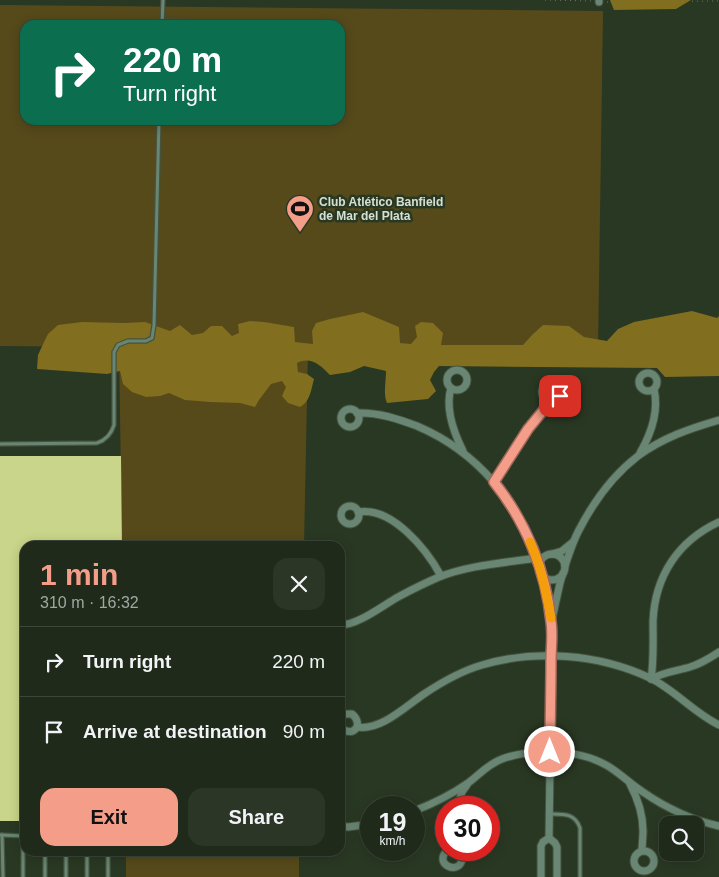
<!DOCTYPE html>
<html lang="en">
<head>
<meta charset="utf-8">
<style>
	body { margin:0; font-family:Helvetica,sans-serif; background:#2c3627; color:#f1f3f6; height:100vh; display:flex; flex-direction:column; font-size:19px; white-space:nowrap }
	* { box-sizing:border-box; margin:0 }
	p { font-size:16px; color:#a1a7a2 }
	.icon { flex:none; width:28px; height:28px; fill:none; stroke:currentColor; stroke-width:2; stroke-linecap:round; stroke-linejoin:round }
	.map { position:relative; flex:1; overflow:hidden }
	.details { position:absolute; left:20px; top:541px; width:325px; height:315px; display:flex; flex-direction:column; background:#1f2a1a; border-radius:15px; box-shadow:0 2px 12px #0003,0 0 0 1px #3c4639 }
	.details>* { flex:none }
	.top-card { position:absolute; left:20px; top:20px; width:325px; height:105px; border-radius:15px; box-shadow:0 2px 12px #0003,0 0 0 1px #3c4639; background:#0b6e4f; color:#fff; overflow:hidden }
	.buttons { position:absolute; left:659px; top:816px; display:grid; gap:10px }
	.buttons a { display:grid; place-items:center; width:45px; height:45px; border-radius:10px; background:#1f2a1a; box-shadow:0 2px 12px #0003,0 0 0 1px #3c4639; font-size:25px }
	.speed { position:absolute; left:360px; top:796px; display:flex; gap:10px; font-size:25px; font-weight:700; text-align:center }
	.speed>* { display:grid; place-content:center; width:65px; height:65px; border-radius:50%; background:#1f2a1a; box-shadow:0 2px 12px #0003,0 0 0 1px #3c4639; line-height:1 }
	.speed small { font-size:12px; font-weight:400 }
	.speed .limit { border:8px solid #d22; background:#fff; color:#111 }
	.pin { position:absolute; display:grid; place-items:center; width:42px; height:42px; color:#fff; margin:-21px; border-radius:10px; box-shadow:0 2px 8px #0006 }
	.me { position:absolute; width:55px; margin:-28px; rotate:0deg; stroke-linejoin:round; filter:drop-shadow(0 0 4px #0008) }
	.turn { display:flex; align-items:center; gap:18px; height:105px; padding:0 20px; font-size:22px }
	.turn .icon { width:65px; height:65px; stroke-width:2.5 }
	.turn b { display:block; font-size:35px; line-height:42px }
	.round { display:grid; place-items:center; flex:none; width:52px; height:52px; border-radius:15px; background:#2c3627 }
	.summary { display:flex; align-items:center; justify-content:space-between; height:85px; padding:0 20px }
	h1 { font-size:30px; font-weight:800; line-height:38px; color:#f49e8a }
	.cta { display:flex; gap:10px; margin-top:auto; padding:10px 20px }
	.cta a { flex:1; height:58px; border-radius:15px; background:#f49e8a; color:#111; font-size:20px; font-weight:800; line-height:58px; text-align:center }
	.cta a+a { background:#2c3627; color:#f1f3f6 }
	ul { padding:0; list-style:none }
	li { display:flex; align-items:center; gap:15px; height:70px; padding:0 20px; border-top:1px solid #3c4639 }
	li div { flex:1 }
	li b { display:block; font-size:19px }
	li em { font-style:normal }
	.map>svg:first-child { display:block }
	.green { fill:#564a1b; fill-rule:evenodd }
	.forest { fill:#816e1e }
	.building { fill:#c9d58a }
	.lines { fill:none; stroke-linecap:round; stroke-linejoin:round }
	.service-casing { stroke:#45533f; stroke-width:5.5 }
	.minor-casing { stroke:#45533f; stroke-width:9 }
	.path { stroke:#6c7966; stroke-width:1; stroke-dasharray:1 4; stroke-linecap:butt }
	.service { stroke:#688673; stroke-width:3 }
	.minor { stroke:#688673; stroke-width:7 }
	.route-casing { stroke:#9f675a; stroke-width:12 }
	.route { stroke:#f49e8a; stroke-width:9 }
	.slow { stroke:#f59e0b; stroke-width:9 }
	.labels { text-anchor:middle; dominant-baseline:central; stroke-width:5; stroke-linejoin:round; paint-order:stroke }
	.poi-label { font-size:12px; font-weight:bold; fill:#d6e0d2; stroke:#293823; text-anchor:start }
</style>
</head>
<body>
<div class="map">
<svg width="719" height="877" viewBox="0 0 719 877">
	<rect width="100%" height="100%" fill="#293823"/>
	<g class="green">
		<path d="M0 5 603 11 598 351 308 349 304 546H122L119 347 0 346ZM25 25H340V120H25Z"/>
		<rect x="126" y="851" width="173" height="26"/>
	</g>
	<g class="forest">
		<polygon points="610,0 691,0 676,9 614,10"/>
		<path d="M692 311 717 318 719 316V376L665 377 657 368 439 366 434 372 430 380 436 391 428 399 387 403C383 394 386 382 386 371L364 366 350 372 330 375C320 365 311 356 297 363L298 372 307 374 314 379C311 390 310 402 300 407L288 403 282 396 286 387 282 381 271 384 259 400 255 407 240 403 210 402 185 400 169 393 160 396 146 397 132 392 123 384 120 371 107 374 37 369 38 355 44 342 48 334 58 325 82 322 125 323 145 322 170 331 180 325 192 335 203 333 211 326H222L232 336 239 333 238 324 250 321 264 322 294 327 295 342 313 344 312 331 316 323 330 319 363 312 399 327 400 343 411 344 417 337 415 326 421 322 433 323 443 333 441 345H523L533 334 543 325 569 326 584 337 607 341 618 329 634 322Z"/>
	</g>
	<polygon class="building" points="0,456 121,456 122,546 25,546 25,821 0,821"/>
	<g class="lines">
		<defs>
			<g id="service">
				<polyline points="162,21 311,24"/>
				<polyline points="162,25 163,0"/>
				<path d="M0 444 97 443C106 440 111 435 114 425V352L118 345 128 341H146L152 338 154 325 159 120"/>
				<path d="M550 814C563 814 575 813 580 828V877"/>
				<polyline points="1,835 25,836"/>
				<polyline points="2,835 3,877"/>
				<polyline points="23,836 23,877"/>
				<polyline points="45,877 45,851"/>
				<polyline points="66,877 66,851"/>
				<polyline points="87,877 87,851"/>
				<polyline points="108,877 108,851"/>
			</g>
			<g id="minor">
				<polyline points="599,2 599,0"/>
				<circle cx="457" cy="380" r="10"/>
				<circle cx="648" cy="382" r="9"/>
				<circle cx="551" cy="392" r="9"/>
				<path d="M451 388C445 408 454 433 463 451"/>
				<circle cx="350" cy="418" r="9"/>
				<path d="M357 413C378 412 398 419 417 426 478 452 520 503 539 566"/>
				<path d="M640 453C651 434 659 411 654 389"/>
				<polyline points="494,482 529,429 546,407 548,401"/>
				<circle cx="350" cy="515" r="9"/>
				<path d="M358 512C392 506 427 550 441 576"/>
				<polyline points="552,554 562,551 573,542"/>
				<circle cx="552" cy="567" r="13"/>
				<path d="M565 566C569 554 573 541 579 530 593 503 613 475 638 456 662 438 691 428 719 420"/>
				<polyline points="541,574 547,596 552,623 549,838"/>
				<polyline points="552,619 560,583 563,573"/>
				<path d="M340 625C358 625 382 606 398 597 411 590 425 583 439 577 470 565 504 563 536 558"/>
				<path d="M651 679C654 660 653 641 653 621 655 576 678 541 719 522"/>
				<path d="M651 679C664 672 676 671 690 667 700 664 710 658 719 652"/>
				<path d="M340 718 344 714H352C365 725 352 739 340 727"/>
				<path d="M357 727C381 731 406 706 424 694 442 682 461 671 482 665 536 649 599 654 650 678 675 690 694 713 719 725"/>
				<path d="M630 784C638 799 643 814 643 831 643 838 642 844 642 851"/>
				<polyline points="457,808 462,792 467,785"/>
				<path d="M414 811C432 804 451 795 468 783 479 775 488 764 502 759 532 748 578 749 606 765 619 772 630 784 643 792 666 808 692 820 719 826"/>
				<polyline points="340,826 348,827 371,824"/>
				<polyline points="549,838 555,843 557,847 557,877"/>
				<path d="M448 850C432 863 458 876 462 860 463 855 460 853 457 850"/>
				<circle cx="644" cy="861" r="10"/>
				<polyline points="541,877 541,846 543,842 549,838"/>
			</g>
		</defs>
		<use href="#service" class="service-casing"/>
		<use href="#minor" class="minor-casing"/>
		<g class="path">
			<polyline points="545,0 591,1"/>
			<polyline points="607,2 719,1"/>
		</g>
		<use href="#service" class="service"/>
		<use href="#minor" class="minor"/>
	</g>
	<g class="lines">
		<defs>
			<path id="route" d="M550 752C550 721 551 691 551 660 551 648 553 634 551 622 546 571 526 522 494 482L528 429 546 407 548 401C553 402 557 401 560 396"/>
		</defs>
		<use href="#route" class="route-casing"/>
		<use href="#route" class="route"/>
		<path class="slow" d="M530 542C541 566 546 592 551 618"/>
	</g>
	<defs>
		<symbol id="stadium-pin" viewBox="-11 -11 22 30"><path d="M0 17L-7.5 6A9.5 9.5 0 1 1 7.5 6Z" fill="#f49e8a" stroke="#293823"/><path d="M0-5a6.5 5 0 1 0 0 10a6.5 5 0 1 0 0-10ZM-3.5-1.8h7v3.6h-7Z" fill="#111"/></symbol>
	</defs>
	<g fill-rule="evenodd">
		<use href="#stadium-pin" x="284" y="193" width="32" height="43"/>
	</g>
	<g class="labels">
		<g class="poi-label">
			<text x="319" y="202">Club Atlético Banfield<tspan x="319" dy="14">de Mar del Plata</tspan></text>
		</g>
	</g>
</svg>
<div class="buttons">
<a><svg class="icon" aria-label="search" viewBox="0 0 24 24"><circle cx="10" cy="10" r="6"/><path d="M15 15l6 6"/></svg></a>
</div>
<div class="speed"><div>19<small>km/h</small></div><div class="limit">30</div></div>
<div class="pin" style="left:560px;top:396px;background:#d93025"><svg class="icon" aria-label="arrive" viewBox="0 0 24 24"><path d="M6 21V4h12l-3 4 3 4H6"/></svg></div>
<svg class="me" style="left:550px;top:752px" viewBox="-20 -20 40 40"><circle r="17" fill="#f49e8a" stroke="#fff" stroke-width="3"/><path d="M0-11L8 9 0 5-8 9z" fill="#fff"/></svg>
<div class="top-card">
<div class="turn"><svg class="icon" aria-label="right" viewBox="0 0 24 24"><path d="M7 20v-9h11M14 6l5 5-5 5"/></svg><div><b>220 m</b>Turn right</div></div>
</div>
<section class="details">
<div class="summary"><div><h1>1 min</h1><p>310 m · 16:32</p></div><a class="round"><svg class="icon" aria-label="close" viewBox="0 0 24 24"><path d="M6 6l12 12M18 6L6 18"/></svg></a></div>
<ul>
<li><svg class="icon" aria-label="right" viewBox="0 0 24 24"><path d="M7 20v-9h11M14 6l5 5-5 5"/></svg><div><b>Turn right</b></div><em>220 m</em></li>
<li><svg class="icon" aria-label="arrive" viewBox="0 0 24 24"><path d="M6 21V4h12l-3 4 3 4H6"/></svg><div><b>Arrive at destination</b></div><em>90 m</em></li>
</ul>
<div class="cta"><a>Exit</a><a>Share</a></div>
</section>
</div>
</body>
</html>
